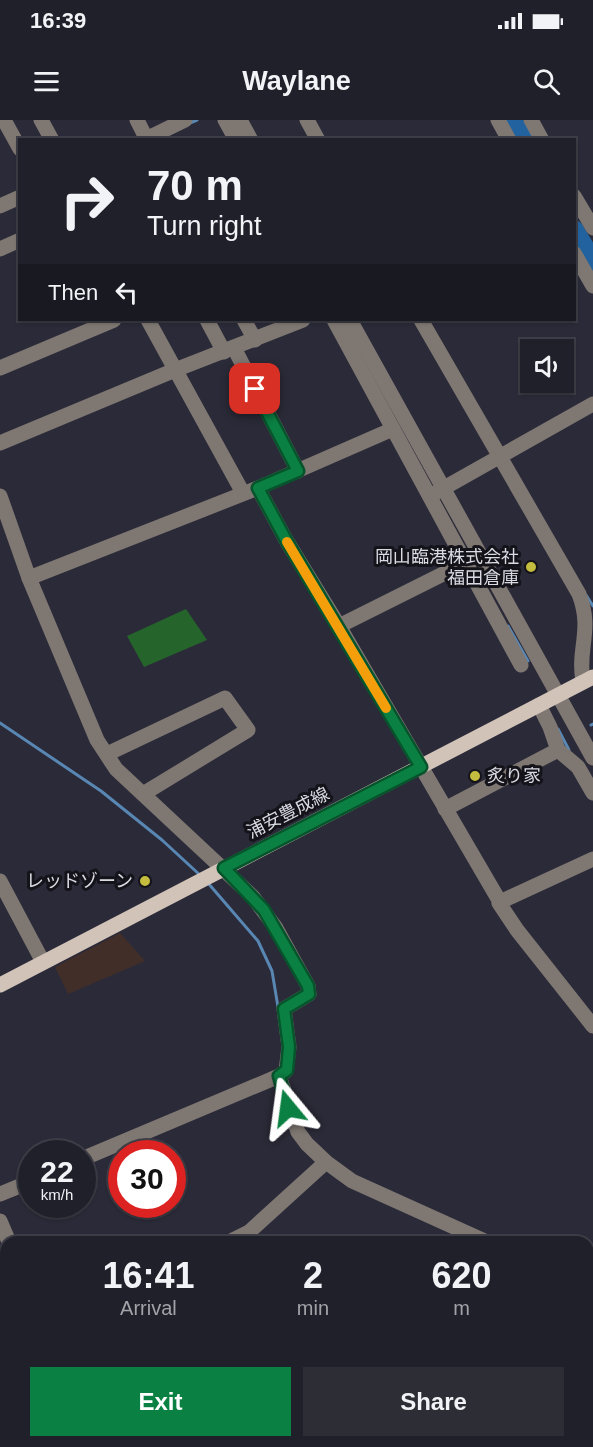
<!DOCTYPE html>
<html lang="en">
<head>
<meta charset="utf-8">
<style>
	body { margin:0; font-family:Arial,"Noto Sans JP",sans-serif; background:#2d2d36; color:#f1f3f6; height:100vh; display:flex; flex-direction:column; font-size:22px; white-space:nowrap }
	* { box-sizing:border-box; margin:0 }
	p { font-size:20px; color:#a2a3a8 }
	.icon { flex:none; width:33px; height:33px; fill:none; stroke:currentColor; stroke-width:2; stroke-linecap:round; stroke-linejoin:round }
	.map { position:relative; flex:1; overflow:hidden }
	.drawer { position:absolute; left:0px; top:1116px; width:594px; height:212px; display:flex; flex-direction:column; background:#20202a; border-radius:18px 18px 0 0; box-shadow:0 2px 4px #0004,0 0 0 2px #3d3e47 }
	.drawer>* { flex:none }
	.banner { position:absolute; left:18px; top:18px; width:558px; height:183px; border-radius:0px; box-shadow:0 2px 4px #0004,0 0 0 2px #3d3e47; background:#20202a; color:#f1f3f6; overflow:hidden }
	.controls { position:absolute; left:520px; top:219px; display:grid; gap:12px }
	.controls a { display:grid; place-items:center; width:54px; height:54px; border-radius:0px; background:#20202a; box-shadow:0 2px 4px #0004,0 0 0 2px #3d3e47; font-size:30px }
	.speed { position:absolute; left:18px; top:1020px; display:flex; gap:12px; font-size:30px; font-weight:700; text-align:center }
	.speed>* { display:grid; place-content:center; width:78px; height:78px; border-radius:50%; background:#20202a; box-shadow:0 2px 4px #0004,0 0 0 2px #3d3e47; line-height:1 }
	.speed small { font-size:15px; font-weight:400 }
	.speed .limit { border:9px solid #d22; background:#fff; color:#111 }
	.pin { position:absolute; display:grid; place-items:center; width:51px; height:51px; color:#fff; margin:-26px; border-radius:12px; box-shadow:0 3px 9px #0006 }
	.me { position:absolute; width:66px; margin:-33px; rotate:344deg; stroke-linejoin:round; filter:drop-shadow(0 0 4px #0008) }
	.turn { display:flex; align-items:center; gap:21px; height:126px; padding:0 30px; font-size:27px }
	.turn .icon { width:78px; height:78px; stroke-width:2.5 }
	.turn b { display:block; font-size:42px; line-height:51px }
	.then { display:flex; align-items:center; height:57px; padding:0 30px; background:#0003; gap:12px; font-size:22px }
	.eta { display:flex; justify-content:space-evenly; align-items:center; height:102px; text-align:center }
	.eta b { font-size:36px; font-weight:700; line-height:42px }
	.button { display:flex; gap:12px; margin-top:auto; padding:12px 30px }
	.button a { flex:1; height:69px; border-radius:0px; background:#0b8043; color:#fff; font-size:24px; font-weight:700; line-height:69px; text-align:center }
	.button a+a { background:#2d2d36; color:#f1f3f6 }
	.status { display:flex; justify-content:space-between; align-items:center; height:42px; padding:0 30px; background:#20202a; direction:ltr }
	.status svg { height:16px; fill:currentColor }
	header { display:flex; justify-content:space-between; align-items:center; height:78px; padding:0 30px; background:#20202a; font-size:27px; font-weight:700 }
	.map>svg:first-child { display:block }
	.commercial { fill:#412e29 }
	.green { fill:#25642b }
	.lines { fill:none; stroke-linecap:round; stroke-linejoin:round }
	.stream { stroke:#5987b3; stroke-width:3 }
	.river { stroke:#22639f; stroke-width:20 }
	.minor { stroke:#7e7772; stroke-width:15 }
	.major { stroke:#d2c3b9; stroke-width:15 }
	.route-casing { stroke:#07532c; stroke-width:15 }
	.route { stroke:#0b8043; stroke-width:10 }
	.slow { stroke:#f59e0b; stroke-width:10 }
	.poi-dot { fill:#c4bc3e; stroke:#14131a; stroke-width:2 }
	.labels { text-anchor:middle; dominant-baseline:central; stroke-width:6; stroke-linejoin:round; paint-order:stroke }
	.poi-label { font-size:18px; fill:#dadae3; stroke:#14131a; text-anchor:end }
	.street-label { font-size:18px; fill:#dadae3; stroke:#14131a }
</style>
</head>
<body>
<div class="status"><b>16:39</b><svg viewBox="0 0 49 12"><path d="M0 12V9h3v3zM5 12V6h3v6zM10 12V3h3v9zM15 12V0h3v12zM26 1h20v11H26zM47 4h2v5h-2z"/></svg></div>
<header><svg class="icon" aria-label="menu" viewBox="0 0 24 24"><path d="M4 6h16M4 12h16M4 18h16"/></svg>Waylane<svg class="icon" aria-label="search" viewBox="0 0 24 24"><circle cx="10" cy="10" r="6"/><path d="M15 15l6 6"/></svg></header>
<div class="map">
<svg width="593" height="1327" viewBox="0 0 593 1327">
	<rect width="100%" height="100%" fill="#2b2a38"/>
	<polygon class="commercial" points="120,813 145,841 68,874 55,847"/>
	<polygon class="green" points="186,489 207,520 144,547 127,516"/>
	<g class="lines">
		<g class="stream">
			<polyline points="190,3 197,0"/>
			<polyline points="586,475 593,486"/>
			<polyline points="508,506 528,541"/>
			<polyline points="0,603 101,671 162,720 201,756"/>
			<polyline points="591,605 593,604"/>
			<polyline points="558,609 569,630"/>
			<polyline points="208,763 258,821 272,851 278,887"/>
			<polyline points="491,1118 500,1122"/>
		</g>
		<g class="river">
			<polyline points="512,0 523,20"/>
			<polyline points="574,110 593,142"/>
		</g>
		<g class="minor">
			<polyline points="4,0 20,29"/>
			<polyline points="41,0 52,20"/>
			<polyline points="137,0 147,20"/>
			<polyline points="225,0 236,20"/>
			<polyline points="240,0 251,20"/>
			<polyline points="307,0 318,20"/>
			<polyline points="498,0 509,20"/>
			<polyline points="531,0 542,20"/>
			<polyline points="144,20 185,0"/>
			<polyline points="574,76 593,108"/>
			<polyline points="0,86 20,77"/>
			<polyline points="0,129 20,120"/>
			<polyline points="574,133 593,166"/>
			<polyline points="148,200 243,373"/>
			<polyline points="207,200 224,232"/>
			<polyline points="244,200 255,220"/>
			<polyline points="334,200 521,545"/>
			<polyline points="350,200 593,638"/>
			<path d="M421 200 579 474C593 510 577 529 583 561"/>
			<polyline points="234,228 298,351"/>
			<polyline points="0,248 114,200"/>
			<polyline points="0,323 175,250 303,200"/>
			<polyline points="258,368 286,420 339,506 500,782 499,783 517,810 593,906"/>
			<polyline points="435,373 593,284"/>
			<polyline points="0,376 29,458 97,620 116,649 253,777 276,808 308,866 309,874 284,889 289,927 286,951 279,956 82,1039"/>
			<polyline points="29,458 258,368 393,309"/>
			<polyline points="339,506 465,443"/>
			<polyline points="539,585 550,607 558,630 578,647 593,673"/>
			<polyline points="107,634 225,578 248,610 143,674"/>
			<polyline points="445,689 558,630"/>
			<polyline points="0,761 43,842"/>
			<polyline points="500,782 593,739"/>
			<polyline points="279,956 298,1012 307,1024 326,1042 352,1061 487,1122"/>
			<polyline points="0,1074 32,1061"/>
			<polyline points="0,1101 9,1122"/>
			<polyline points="229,1122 249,1112 326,1042"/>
			<polyline points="0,1155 6,1153"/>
			<polyline points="588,1167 593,1169"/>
			<polyline points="588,1190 593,1184"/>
			<polyline points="0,1236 6,1233"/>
			<polyline points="0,1296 6,1292"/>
			<polyline points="66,1322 69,1327"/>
			<polyline points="100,1322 102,1327"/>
			<polyline points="464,1327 469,1322"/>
		</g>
		<polyline class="major" points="0,865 593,557"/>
	</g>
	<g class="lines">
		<defs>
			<polyline id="route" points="255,269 298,351 258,368 286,420 421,647 224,748 264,790 308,866 309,874 284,889 289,927 287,950 279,956 288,988"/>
		</defs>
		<use href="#route" class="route-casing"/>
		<use href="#route" class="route"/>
		<polyline class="slow" points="287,422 386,588"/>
	</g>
	<g class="poi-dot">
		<circle cx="531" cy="447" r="6"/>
		<circle cx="475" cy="656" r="6"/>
		<circle cx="145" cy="761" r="6"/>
	</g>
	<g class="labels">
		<g class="poi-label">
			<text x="519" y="437">岡山臨港株式会社<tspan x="519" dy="21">福田倉庫</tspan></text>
			<text x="487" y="656" text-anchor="start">炙り家</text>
			<text x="133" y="761">レッドゾーン</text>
		</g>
		<g class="street-label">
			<text transform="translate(288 693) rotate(-27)">浦安豊成線</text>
		</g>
	</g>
</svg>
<div class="controls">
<a><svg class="icon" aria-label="sound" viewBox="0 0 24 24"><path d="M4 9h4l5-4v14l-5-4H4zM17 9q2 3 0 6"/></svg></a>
</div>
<div class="speed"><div>22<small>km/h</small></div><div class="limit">30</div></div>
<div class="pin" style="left:255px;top:269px;background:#d93025"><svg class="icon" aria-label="arrive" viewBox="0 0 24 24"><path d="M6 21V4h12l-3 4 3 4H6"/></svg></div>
<svg class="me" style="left:288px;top:988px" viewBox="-20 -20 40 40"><path d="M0-17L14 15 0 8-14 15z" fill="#0b8043" stroke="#fff" stroke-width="4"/></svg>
<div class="banner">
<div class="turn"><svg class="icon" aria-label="right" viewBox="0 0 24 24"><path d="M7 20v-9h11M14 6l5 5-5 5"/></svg><div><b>70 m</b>Turn right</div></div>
<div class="then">Then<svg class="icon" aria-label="left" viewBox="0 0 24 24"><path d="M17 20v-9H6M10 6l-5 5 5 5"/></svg></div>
</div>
<section class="drawer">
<div class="eta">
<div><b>16:41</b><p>Arrival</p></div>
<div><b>2</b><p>min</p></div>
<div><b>620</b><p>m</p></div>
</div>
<div class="button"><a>Exit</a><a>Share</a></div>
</section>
</div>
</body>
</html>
